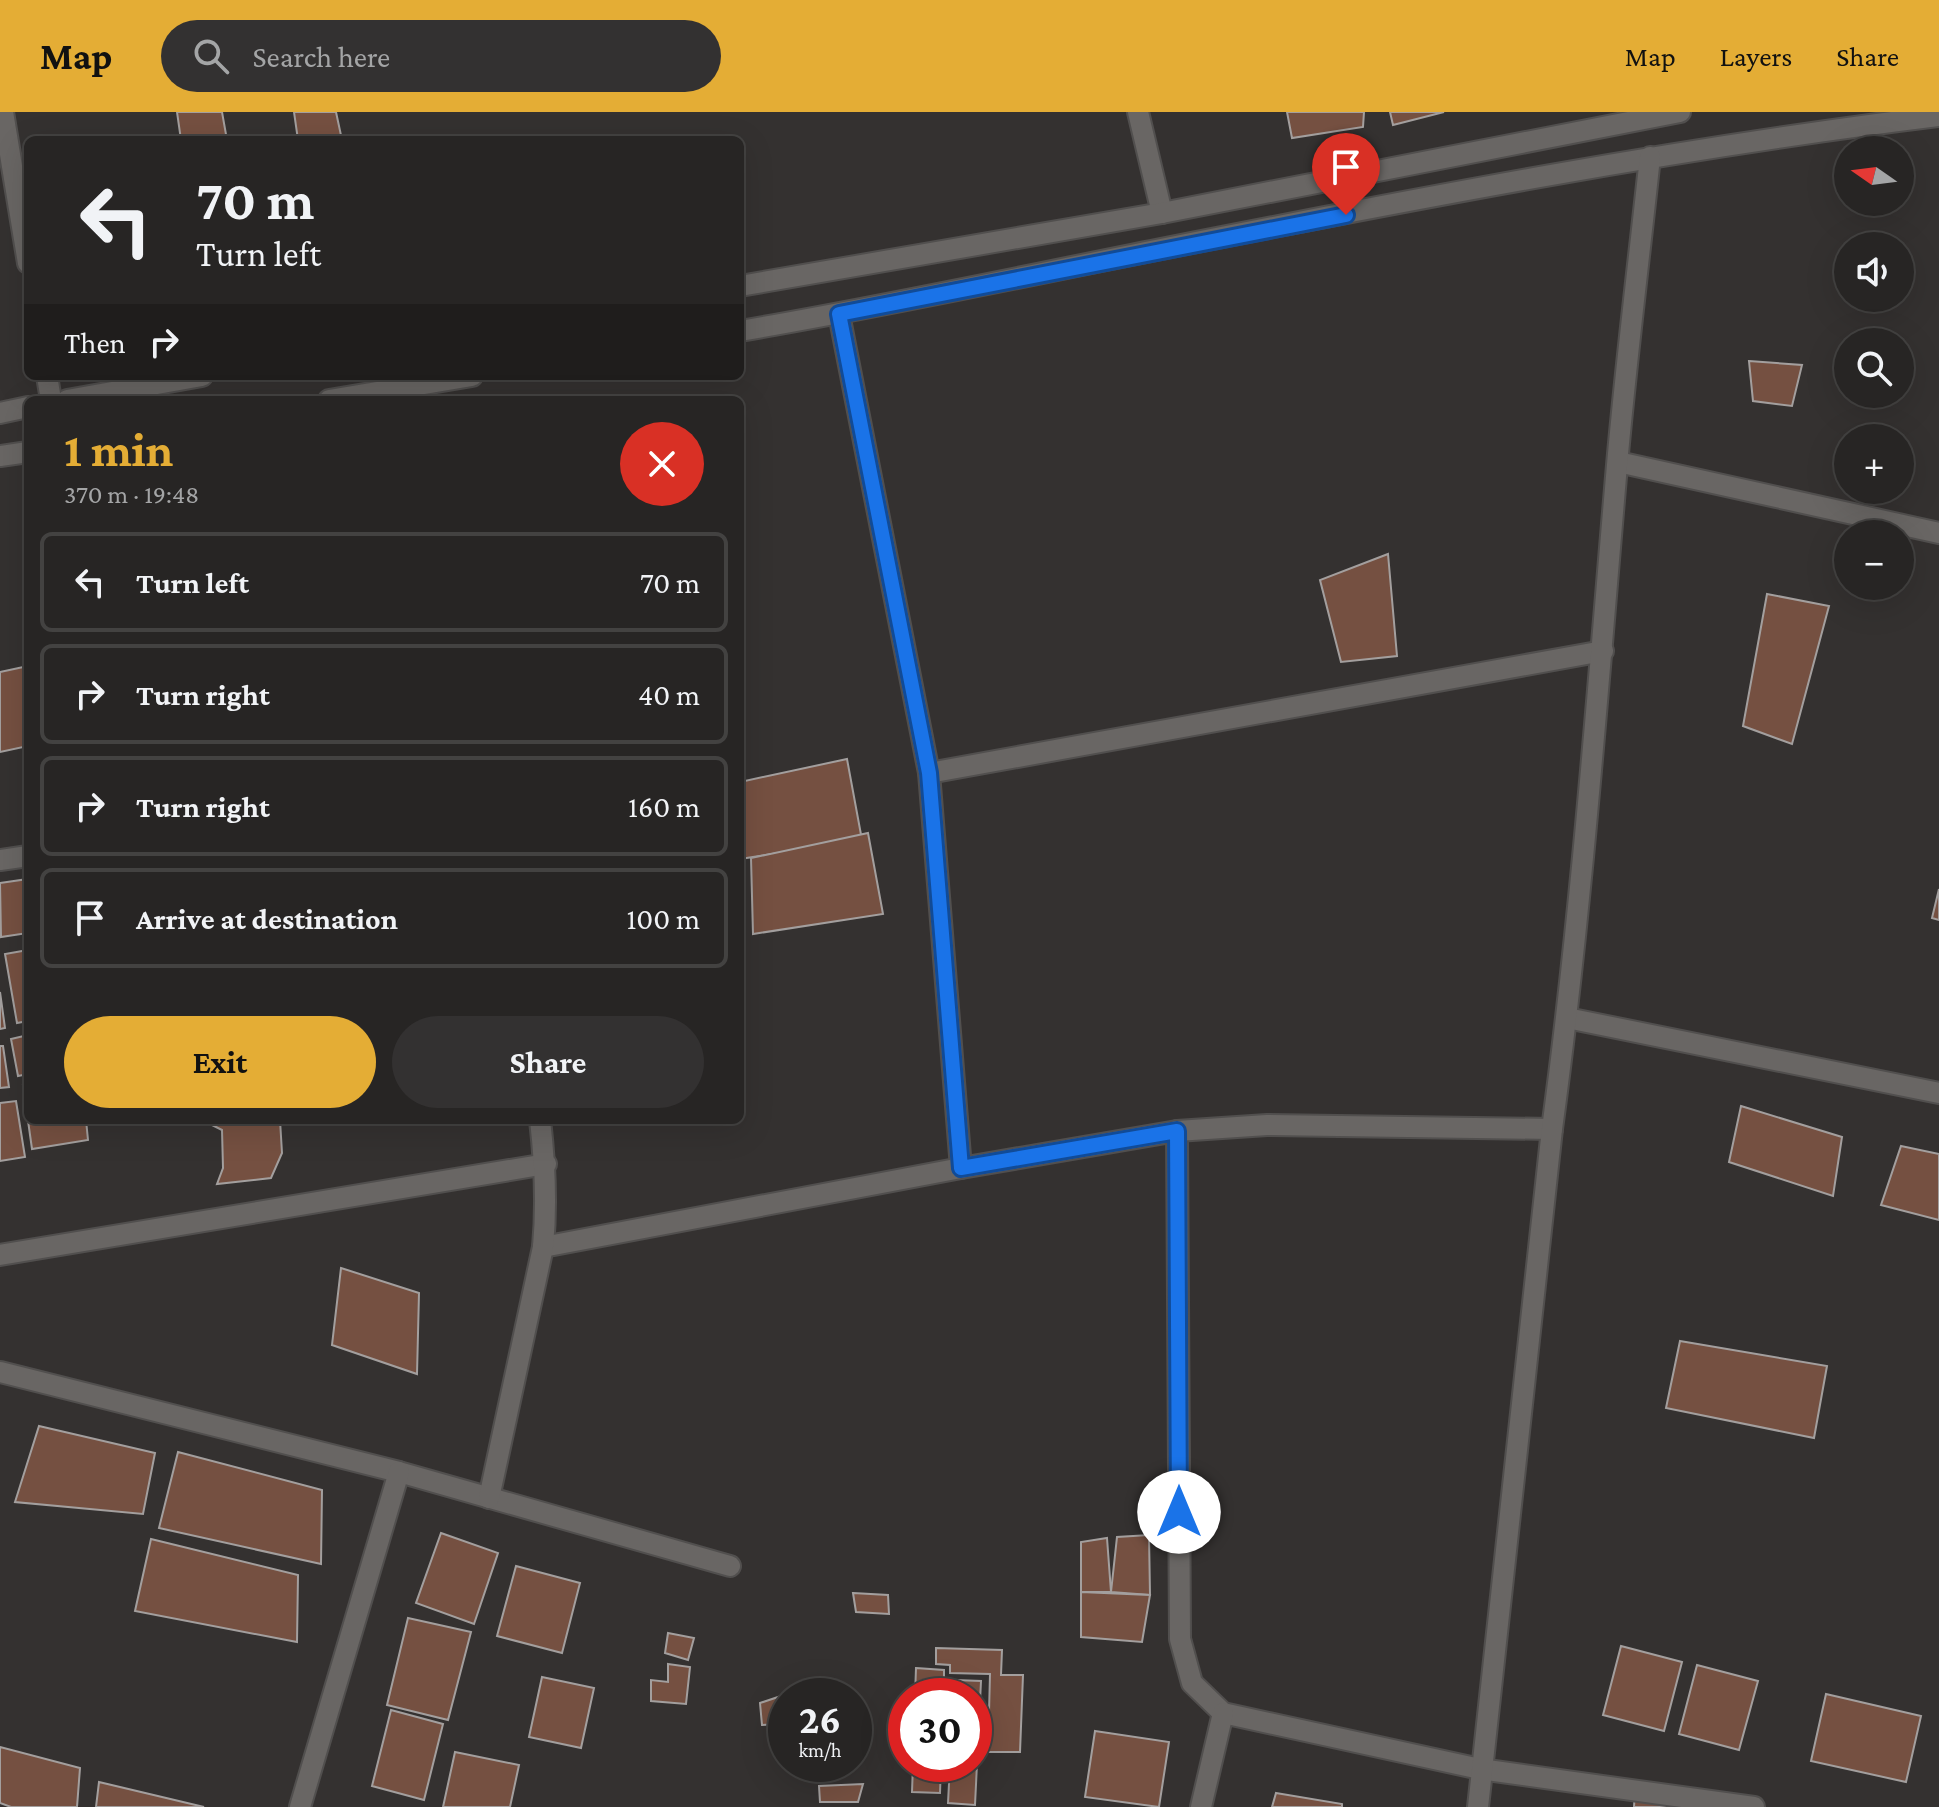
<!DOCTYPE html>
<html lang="en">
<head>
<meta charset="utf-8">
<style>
	body { margin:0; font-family:"Crimson Pro",serif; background:#333131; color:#f1f3f6; height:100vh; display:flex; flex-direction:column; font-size:30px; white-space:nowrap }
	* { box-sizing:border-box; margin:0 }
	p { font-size:26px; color:#a4a5a6 }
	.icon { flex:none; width:44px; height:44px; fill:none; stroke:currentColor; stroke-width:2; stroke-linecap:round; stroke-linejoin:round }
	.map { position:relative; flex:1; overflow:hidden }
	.panel { position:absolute; left:24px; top:284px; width:720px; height:728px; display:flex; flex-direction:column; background:#272524; border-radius:12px; box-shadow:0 8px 32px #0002,0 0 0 2px #434241 }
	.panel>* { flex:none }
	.banner { position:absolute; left:24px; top:24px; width:720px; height:244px; border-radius:12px; box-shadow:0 8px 32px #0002,0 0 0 2px #434241; background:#272524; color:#f1f3f6; overflow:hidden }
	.needle { width:52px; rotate:284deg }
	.tools { position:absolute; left:1834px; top:24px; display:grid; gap:16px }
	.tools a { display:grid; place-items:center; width:80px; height:80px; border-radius:50%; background:#272524; box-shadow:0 8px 32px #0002,0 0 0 2px #434241; font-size:40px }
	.speed { position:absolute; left:768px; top:1566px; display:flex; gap:16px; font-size:40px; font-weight:700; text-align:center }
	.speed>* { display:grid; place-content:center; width:104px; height:104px; border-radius:50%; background:#272524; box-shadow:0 8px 32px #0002,0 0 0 2px #434241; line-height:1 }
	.speed small { font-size:20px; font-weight:400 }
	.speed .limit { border:12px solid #d22; background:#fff; color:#111 }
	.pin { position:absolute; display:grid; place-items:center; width:68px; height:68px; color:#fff; margin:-82px -34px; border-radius:50% 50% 50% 0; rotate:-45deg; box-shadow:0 0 8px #0007 }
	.pin .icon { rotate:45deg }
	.me { position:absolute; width:88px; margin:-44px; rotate:0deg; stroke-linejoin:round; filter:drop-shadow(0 0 6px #0008) }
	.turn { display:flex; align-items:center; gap:28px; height:168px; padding:0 40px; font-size:36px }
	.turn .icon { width:104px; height:104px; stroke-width:2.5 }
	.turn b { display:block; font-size:56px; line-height:68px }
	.then { display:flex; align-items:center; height:76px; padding:0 40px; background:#0003; gap:16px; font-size:30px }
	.round { display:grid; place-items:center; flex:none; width:84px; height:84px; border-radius:42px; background:#333131 }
	.head { display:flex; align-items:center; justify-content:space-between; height:136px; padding:0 40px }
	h1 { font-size:48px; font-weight:700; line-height:60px; color:#e4ad35 }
	.cta { display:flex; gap:16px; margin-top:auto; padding:16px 40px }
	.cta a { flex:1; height:92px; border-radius:48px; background:#e4ad35; color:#111; font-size:32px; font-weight:700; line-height:92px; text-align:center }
	.cta a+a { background:#333131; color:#f1f3f6 }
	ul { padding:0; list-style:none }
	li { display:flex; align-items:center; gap:24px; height:100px; margin:0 16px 12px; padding:0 24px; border:4px solid #434241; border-radius:12px }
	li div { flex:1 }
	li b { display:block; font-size:30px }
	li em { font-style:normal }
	header { display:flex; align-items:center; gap:48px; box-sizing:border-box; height:112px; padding:0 40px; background:#e4ad35; color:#111 }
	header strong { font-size:38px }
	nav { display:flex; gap:44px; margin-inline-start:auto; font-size:28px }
	.search { width:560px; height:72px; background:#333131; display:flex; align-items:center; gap:20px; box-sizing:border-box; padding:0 28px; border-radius:44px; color:#a4a5a6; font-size:30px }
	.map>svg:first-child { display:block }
	.building { fill:#755041; stroke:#a39f9e; stroke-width:2 }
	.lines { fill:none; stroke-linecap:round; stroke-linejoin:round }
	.minor-casing { stroke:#514f4e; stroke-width:24 }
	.minor { stroke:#696664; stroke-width:20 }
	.route-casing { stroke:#114b97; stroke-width:20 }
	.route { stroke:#1a73e8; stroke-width:14 }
</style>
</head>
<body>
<header>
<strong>Map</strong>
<div class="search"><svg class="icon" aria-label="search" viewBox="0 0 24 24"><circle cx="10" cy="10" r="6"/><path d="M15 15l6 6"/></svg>Search here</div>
<nav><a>Map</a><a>Layers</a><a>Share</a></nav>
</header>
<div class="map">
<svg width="1939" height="1695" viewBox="0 0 1939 1695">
	<rect width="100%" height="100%" fill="#343130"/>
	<g class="building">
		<polygon points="177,0 222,0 227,28 181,28"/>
		<polygon points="294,0 336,0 342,28 298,28"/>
		<polygon points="1287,0 1364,0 1363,15 1292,26"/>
		<polygon points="1390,0 1444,0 1393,13"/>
		<polygon points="1749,249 1802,253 1792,294 1753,289"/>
		<polygon points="1388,442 1397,544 1341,550 1320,468"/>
		<polygon points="1767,482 1829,494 1792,632 1743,614"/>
		<polygon points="28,554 28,634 0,640 0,560"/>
		<polygon points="847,647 862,728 740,747 740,670"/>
		<polygon points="868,721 883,802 753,822 751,746"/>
		<polygon points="28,767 28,821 1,825 0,771"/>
		<polygon points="1939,777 1939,808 1932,806"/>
		<polygon points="28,838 28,909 17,911 5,842"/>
		<polygon points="0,880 5,916 0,917"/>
		<polygon points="28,923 28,962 18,964 11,927"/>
		<polygon points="0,934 3,934 9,975 0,976"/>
		<polygon points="28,972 28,1008 86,1008 88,1028 32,1037 23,973"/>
		<polygon points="16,989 25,1045 0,1049 0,991"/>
		<polygon points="1741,994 1842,1025 1833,1084 1729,1050"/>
		<polygon points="209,1008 280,1008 282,1041 271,1066 217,1072 223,1056 222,1018 210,1012"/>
		<polygon points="1901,1034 1939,1042 1939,1108 1881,1093"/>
		<polygon points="341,1156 419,1181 417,1262 332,1233"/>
		<polygon points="1680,1229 1827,1254 1814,1326 1666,1296"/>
		<polygon points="39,1314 155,1341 143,1402 15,1390"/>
		<polygon points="178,1340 322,1378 321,1452 159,1416"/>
		<polygon points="441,1421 498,1441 474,1512 416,1491"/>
		<polygon points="1149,1423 1150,1483 1111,1480 1117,1425"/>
		<polygon points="1107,1426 1111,1480 1081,1480 1081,1430"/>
		<polygon points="151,1427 298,1463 297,1530 135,1499"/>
		<polygon points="516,1454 580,1471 562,1541 497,1524"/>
		<polygon points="1081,1480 1150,1483 1142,1530 1081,1525"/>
		<polygon points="853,1481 888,1483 889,1502 856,1500"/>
		<polygon points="408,1506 471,1520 448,1608 387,1593"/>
		<polygon points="668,1521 694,1526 688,1548 665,1541"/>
		<polygon points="1621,1534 1682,1550 1664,1619 1603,1603"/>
		<polygon points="936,1536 1002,1538 1001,1563 1023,1563 1020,1640 988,1640 990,1562 950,1561 950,1553 936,1552"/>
		<polygon points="668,1552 690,1555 686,1592 651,1589 651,1568 668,1570"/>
		<polygon points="1697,1553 1758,1569 1739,1638 1679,1622"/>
		<polygon points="916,1556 944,1558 944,1584 915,1584"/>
		<polygon points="542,1565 594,1576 581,1636 529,1625"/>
		<polygon points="955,1568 981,1569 975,1693 948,1691 950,1652 974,1652 974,1584 954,1584"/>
		<polygon points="802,1577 802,1584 786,1584 784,1640 778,1612 762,1613 760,1591"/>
		<polygon points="1826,1582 1921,1604 1906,1670 1811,1649"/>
		<polygon points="391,1598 443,1612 424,1688 372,1674"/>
		<polygon points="1095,1619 1169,1630 1159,1695 1085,1685"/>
		<polygon points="0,1635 80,1656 77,1695 11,1695 0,1691"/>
		<polygon points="455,1640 519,1653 510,1695 443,1695"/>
		<polygon points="913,1652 941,1652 940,1681 912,1680"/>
		<polygon points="99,1670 204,1695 96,1695"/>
		<polygon points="863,1672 858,1690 820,1690 819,1674"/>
		<polygon points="1635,1679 1678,1695 1634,1695"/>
		<polygon points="1276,1681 1342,1692 1342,1695 1272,1695"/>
	</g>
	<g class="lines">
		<defs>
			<g id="minor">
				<polyline points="3,0 28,151"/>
				<polyline points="1138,0 1162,101"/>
				<polyline points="740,174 1162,101 1680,0"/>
				<polyline points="839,202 929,661 961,1056"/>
				<path d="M740 219C881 195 1020 165 1161 137 1419 86 1678 36 1939 4"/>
				<polyline points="47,264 51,288"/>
				<polyline points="67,288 202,264"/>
				<polyline points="329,288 472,264"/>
				<polyline points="0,301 28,295"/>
				<polyline points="0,344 28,340"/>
				<polyline points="1618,350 1939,421"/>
				<polyline points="929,661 1603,539"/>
				<polyline points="0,748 28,744"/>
				<polyline points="1567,906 1939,981"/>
				<polyline points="1177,1019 1180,1527 1192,1571 1223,1601 1480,1657 1754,1695"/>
				<polyline points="543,1135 961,1056 1177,1019 1267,1013 1552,1017"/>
				<polyline points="0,1143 546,1052"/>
				<polyline points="0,1260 399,1360 730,1454"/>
				<path d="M489 1386 543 1135C547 1092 545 1051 540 1008"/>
				<polyline points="300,1695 399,1360"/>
				<polyline points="1201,1695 1223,1601"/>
				<path d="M1478 1695 1552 1017C1582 796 1598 574 1617 353 1626 250 1639 148 1650 45"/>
			</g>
		</defs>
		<use href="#minor" class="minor-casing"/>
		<use href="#minor" class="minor"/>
	</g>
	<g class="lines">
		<defs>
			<polyline id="route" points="1179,1400 1177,1019 961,1056 929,661 839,202 1346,103"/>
		</defs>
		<use href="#route" class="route-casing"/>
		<use href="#route" class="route"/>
	</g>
</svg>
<div class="tools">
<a><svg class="needle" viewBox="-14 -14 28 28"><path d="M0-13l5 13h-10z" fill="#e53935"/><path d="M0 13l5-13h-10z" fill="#a4a5a6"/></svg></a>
<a><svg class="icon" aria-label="sound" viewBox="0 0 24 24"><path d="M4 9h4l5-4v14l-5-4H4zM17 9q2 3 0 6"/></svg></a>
<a><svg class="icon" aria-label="search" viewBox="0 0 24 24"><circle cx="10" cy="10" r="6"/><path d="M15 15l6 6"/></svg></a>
<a>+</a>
<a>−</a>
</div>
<div class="speed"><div>26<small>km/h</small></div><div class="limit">30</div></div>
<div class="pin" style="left:1346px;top:103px;background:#d93025"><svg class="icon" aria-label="arrive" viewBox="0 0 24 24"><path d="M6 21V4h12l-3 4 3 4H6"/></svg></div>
<svg class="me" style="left:1179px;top:1400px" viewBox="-20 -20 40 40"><circle r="19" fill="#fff"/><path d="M0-13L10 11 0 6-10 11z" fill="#1a73e8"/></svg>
<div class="banner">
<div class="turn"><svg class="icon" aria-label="left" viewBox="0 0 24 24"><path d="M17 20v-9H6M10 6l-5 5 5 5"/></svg><div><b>70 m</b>Turn left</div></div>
<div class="then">Then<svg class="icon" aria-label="right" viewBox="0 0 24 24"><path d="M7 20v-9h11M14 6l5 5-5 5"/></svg></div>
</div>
<section class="panel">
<div class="head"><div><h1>1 min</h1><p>370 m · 19:48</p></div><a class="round" style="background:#d93025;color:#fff"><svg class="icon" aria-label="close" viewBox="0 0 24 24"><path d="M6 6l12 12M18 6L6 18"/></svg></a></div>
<ul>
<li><svg class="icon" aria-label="left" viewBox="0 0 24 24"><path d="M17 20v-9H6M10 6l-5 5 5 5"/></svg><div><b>Turn left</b></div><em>70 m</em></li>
<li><svg class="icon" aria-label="right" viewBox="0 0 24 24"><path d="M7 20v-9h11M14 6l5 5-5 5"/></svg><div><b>Turn right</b></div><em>40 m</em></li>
<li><svg class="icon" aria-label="right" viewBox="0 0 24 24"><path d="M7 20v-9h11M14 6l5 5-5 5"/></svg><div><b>Turn right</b></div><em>160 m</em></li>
<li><svg class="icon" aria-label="arrive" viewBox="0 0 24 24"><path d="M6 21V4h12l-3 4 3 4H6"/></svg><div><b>Arrive at destination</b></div><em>100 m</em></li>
</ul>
<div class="cta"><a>Exit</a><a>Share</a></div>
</section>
</div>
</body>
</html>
